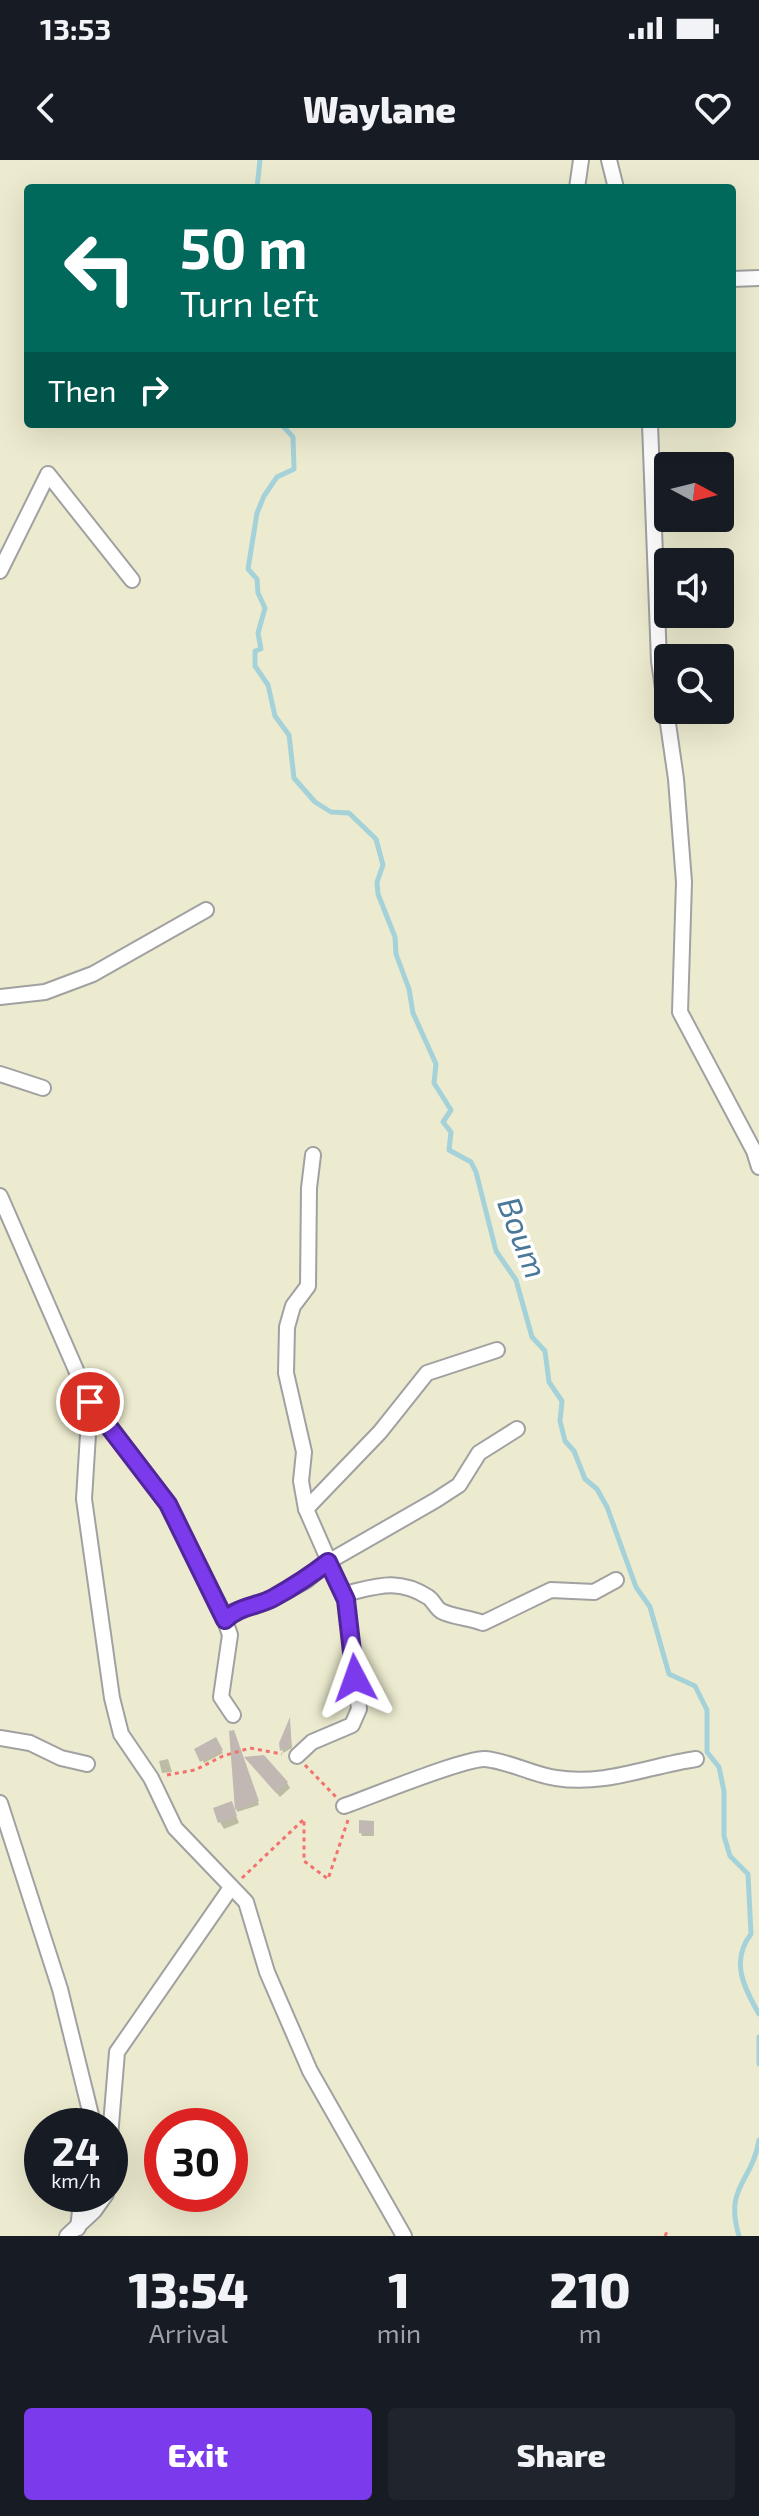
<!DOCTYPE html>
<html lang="en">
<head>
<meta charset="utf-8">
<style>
	body { margin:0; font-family:"Exo 2",sans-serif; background:#20242c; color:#f1f3f6; height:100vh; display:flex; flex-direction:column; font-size:30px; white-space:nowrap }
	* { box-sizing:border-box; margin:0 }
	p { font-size:26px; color:#9ea1a6 }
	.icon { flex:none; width:44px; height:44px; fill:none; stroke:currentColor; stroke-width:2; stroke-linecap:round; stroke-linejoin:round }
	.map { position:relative; height:2076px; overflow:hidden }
	.sheet { display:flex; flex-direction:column; background:#171b24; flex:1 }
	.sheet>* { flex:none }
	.guide { position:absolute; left:24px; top:24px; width:712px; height:244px; border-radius:8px; box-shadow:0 8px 32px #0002; background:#00695c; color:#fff; overflow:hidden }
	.needle { width:52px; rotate:97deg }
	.buttons { position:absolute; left:654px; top:292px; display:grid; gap:16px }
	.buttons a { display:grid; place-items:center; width:80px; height:80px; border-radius:8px; background:#171b24; box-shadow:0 8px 32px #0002; font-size:40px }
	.speed { position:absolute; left:24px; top:1948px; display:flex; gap:16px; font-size:40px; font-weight:700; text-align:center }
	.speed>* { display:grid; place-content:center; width:104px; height:104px; border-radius:50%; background:#171b24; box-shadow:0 8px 32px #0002; line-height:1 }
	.speed small { font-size:20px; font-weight:400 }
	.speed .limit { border:12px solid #d22; background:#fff; color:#111 }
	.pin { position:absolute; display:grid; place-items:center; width:68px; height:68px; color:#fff; margin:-34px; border:4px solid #fff; border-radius:50%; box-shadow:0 2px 8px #0007 }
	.me { position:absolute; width:88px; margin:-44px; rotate:356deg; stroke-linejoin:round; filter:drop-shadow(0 0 6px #0008) }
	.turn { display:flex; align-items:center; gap:28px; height:168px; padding:0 24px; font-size:36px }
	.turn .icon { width:104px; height:104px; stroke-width:2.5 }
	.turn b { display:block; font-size:56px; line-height:68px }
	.then { display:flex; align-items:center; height:76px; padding:0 24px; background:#0003; gap:16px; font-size:30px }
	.eta { display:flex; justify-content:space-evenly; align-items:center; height:136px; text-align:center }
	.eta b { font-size:48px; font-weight:800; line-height:56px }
	.primary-button { display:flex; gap:16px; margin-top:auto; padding:16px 24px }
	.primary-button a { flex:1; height:92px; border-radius:8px; background:#7c3aed; color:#fff; font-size:32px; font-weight:800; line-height:92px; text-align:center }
	.primary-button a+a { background:#20242c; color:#f1f3f6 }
	.status { display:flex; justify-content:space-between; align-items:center; height:56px; padding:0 40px; background:#171b24; direction:ltr }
	.status svg { height:22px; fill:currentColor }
	header { display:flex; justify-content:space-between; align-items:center; height:104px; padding:0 24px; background:#171b24; font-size:36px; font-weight:800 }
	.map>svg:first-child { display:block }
	.farmland { fill:#ecebcf; fill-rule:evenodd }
	.shadow { fill:#0003 }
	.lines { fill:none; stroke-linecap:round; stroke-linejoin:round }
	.stream { stroke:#a5d2d9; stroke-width:5 }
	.building { fill:#c2b8b3 }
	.minor-casing { stroke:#a1a1a1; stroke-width:18 }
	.path { stroke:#f2726f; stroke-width:3; stroke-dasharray:4 4; stroke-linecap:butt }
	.minor { stroke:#fff; stroke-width:14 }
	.route-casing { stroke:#51269a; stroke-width:20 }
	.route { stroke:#7c3aed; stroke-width:14 }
	.labels { text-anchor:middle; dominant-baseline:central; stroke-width:7; stroke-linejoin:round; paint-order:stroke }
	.water-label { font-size:32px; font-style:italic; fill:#497898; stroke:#fff }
</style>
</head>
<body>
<div class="status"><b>13:53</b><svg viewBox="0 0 49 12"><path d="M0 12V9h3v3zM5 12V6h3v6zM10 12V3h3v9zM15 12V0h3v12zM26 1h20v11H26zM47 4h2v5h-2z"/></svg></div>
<header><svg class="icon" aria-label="back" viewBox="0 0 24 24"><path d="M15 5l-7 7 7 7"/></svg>Waylane<svg class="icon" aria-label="heart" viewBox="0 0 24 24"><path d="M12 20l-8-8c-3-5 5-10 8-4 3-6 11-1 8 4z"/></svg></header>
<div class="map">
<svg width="759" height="2076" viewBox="0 0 759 2076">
	<rect width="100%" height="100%" fill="#eee9e3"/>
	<path class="farmland" d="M0 0H759V2076H0ZM28 28H732V264H28ZM668 306H720V358H668ZM668 402H720V454H668ZM668 498H720V550H668ZM42 1966H110V2034H42ZM162 1966H230V2034H162Z"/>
	<g class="shadow">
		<polygon points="290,1562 292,1588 283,1593 281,1584"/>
		<polygon points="231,1572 259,1645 237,1652"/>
		<polygon points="215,1580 223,1593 204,1603 196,1589"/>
		<polygon points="168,1599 172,1612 162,1613 159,1601"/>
		<polygon points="250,1603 287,1623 290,1628 280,1637"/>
		<polygon points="231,1644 239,1663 224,1669 220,1662"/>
		<polygon points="373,1663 374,1676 362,1676 361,1673"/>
	</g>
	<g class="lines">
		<g class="stream">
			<polyline points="257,28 260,0"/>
			<path d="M281 264 293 277 294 309 277 317 264 336 257 353 248 409 257 419 258 433 265 448 258 473 261 489 255 491V506L268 525 275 556 289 575 294 618 315 642 331 652 349 653 376 679 383 705 377 722 378 734 395 777 396 794 409 829 413 853 436 904 434 923 451 950 443 962 451 972 449 990 471 1002 476 1012 496 1091 516 1120 532 1177 545 1191 549 1222 562 1241 560 1261 565 1281 574 1291 585 1319 597 1329 607 1347 636 1427 650 1447 669 1514 695 1526 707 1550V1592L719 1607 724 1631V1676L730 1696 748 1714 751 1774C730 1801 744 1828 759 1854"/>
			<polyline points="759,1877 759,1904"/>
			<path d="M739 2076C724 2026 752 2023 759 1980"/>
		</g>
	</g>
	<g class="building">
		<polygon points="290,1557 291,1585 280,1591 279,1583"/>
		<polygon points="234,1570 259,1641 235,1650 229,1571"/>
		<polygon points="216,1577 223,1590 200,1602 194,1589"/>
		<polygon points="264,1595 288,1622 276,1633 244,1597"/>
		<polygon points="232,1641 237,1656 218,1663 213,1648"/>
		<polygon points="359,1660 374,1661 374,1674 359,1673"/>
	</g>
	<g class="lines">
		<defs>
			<g id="minor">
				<polyline points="609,0 616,28"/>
				<polyline points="577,28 581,0"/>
				<polyline points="732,119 759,118"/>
				<polyline points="650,264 659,501 676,619 684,722 680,852 754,991 759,1007"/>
				<polyline points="0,411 48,314 132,420"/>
				<polyline points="0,837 45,832 93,814 206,750"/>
				<polyline points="0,914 43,928"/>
				<polyline points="0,1036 90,1242 84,1339 112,1538 121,1574 151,1618 175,1668 246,1742 267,1812 310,1911 404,2076"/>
				<polyline points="90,1242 168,1344 221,1449 230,1475 221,1537 233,1555"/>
				<polyline points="306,1349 380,1272 427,1213 497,1190"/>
				<path d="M344 1434C375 1427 397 1417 428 1437 433 1440 436 1448 441 1451 452 1457 471 1458 483 1463L551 1430 594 1432 616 1420"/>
				<polyline points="225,1460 234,1451 270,1440 307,1420 328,1402 436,1340 459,1325 479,1293 517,1269"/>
				<polyline points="0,1578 30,1583 61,1598 87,1604"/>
				<polyline points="297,1596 312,1582 352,1565 359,1549 346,1440 306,1349 301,1321 304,1292 286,1213 287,1167 293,1146 308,1126 309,1028 313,995"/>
				<polyline points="0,1643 60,1829 91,1955 89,1966"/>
				<path d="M344 1646C370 1637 464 1598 485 1599 509 1601 533 1615 556 1618 605 1626 648 1606 696 1599"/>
				<polyline points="110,1977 117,1892 230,1729"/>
				<polyline points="78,2068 82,2034"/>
				<polyline points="67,2076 94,2051 106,2034"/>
			</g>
		</defs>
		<use href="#minor" class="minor-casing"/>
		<g class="path">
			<polyline points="305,1605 336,1637"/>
			<polyline points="167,1615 195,1610 223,1596 250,1588 282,1594"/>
			<polyline points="242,1718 304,1659 304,1701 328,1719 348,1660"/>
			<polyline points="665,2076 667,2072"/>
		</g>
		<use href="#minor" class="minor"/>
	</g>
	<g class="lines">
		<defs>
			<path id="route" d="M90 1242 168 1344 225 1460C239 1446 256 1447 273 1438 293 1427 310 1416 328 1402L346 1440 355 1518"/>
		</defs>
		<use href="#route" class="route-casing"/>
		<use href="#route" class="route"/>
	</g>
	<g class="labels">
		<g class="water-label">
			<text transform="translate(524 1077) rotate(69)">Boum</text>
		</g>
	</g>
</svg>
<div class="buttons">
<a><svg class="needle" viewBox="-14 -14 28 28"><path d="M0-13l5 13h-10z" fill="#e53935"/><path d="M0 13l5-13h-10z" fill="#9ea1a6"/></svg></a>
<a><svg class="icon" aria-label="sound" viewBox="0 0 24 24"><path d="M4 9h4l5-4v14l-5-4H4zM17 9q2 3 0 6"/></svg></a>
<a><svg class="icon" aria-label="search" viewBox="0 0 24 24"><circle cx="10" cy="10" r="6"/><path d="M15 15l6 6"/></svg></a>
</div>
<div class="speed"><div>24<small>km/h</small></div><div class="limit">30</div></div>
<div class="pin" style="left:90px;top:1242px;background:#d93025"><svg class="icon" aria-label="arrive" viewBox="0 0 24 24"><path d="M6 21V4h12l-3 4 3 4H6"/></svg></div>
<svg class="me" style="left:355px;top:1518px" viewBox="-20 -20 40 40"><path d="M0-17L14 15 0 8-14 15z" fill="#7c3aed" stroke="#fff" stroke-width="4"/></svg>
<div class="guide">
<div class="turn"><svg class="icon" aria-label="left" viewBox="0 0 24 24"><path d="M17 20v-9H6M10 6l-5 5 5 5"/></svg><div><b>50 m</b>Turn left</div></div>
<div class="then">Then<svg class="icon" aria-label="right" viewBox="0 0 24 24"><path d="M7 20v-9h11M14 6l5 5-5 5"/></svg></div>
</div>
</div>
<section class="sheet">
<div class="eta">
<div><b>13:54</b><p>Arrival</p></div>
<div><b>1</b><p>min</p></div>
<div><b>210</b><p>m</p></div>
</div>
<div class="primary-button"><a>Exit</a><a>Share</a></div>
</section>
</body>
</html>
